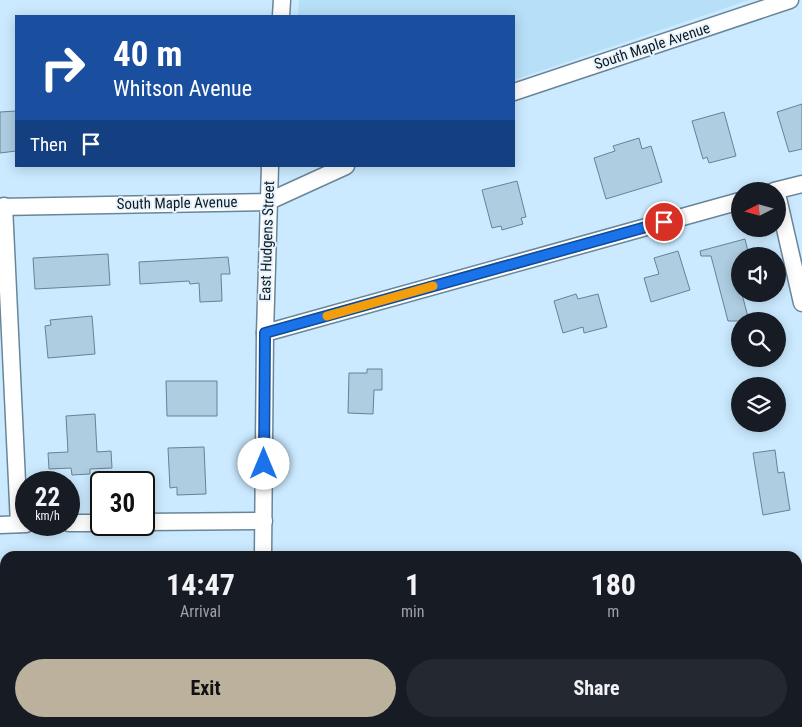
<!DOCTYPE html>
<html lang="en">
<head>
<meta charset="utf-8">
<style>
	body { margin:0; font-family:"Roboto Condensed",sans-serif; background:#242831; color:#f1f3f6; height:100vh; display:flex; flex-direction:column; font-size:19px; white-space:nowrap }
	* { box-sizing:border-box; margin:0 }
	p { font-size:16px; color:#9ea1a6 }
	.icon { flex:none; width:28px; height:28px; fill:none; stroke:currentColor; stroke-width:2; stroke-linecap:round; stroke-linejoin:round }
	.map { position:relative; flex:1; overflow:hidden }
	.sheet { position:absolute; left:0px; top:551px; width:802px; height:176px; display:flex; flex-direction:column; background:#171b24; border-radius:15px 15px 0 0; box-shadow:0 2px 12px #0003 }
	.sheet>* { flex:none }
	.banner { position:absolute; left:15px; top:15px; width:500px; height:152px; border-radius:0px; box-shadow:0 2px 12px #0003; background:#1a4fa0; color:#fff; overflow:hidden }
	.needle { width:32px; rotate:264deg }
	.fabs { position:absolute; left:731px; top:182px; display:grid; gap:10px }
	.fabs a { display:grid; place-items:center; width:55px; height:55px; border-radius:50%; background:#171b24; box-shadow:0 2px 12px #0003; font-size:25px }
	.speed { position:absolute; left:15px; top:471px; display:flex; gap:10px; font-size:25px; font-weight:700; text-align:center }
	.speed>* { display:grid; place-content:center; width:65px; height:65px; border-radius:50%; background:#171b24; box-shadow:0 2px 12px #0003; line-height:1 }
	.speed small { font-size:12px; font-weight:400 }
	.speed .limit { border:2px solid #111; border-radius:8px; background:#fff; color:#111 }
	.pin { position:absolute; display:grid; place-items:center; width:42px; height:42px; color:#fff; margin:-21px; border:2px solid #fff; border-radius:50%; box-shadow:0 1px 5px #0007 }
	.me { position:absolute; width:55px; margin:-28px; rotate:0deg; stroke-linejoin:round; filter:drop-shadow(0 0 4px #0008) }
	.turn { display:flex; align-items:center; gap:18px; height:105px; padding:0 15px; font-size:22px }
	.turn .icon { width:65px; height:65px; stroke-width:2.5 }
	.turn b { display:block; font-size:35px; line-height:42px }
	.then { display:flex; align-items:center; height:48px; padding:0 15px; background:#0003; gap:10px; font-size:19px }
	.eta { display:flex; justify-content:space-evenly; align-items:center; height:85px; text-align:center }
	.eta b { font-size:30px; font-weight:700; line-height:35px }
	.cta { display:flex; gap:10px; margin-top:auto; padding:10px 15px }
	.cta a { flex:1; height:58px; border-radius:30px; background:#bbb19d; color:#111; font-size:20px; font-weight:700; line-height:58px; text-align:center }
	.cta a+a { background:#242831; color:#f1f3f6 }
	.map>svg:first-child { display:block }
	.built { fill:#b8dff8 }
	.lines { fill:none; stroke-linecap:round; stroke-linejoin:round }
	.stream { stroke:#6c8ca0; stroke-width:6 }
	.building { fill:#aecde1; stroke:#668295 }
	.minor-casing { stroke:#698698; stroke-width:19 }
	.minor { stroke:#fff; stroke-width:16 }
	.route-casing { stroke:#114b97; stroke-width:12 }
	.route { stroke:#1a73e8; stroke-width:9 }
	.slow { stroke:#f59e0b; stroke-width:9 }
	.labels { text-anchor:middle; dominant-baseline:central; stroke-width:4; stroke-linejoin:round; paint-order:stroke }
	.street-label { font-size:15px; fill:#0f1a21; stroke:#e8f4fd }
</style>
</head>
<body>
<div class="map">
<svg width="802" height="727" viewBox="0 0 802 727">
	<rect width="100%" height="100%" fill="#cbeaff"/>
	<polygon class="built" points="299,0 749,0 514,80 514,16 298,16"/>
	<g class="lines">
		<g class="stream">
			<polyline points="798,713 802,713"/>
			<polyline points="741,727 753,722"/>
		</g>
	</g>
	<g class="building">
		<polygon points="802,104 802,149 789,152 777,112"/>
		<polygon points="16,111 16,151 0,153 0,112"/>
		<polygon points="724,112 736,156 709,163 707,157 703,159 692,121"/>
		<polygon points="639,138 642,149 651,146 662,182 606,199 594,158 615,151 613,146"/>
		<polygon points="517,181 526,217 521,218 523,224 502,230 501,226 492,228 482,190"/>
		<polygon points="745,239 749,256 740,256 740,294 742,294 749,321 728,321 711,256 701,256 700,251"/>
		<polygon points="678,251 690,290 651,302 644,278 659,274 654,258"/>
		<polygon points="108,254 110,285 35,289 33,258"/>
		<polygon points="228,257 230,274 221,274 222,301 200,302 199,283 190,284 189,281 140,284 139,262"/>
		<polygon points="576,294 578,299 598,294 607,327 584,333 583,327 563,333 554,301"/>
		<polygon points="92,316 95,354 48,358 45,326 51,325 50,320"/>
		<polygon points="367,369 382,369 382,390 374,390 373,414 348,413 349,373 367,373"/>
		<polygon points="166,381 217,381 217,416 167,416"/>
		<polygon points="95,414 97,452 111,451 112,468 90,469 90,474 72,475 71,468 49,469 48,453 68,452 66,416"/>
		<polygon points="204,447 206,494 177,495 177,487 170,488 168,448"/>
		<polygon points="775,450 778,473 784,472 790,510 763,515 753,453"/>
	</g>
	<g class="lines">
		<defs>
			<g id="minor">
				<polyline points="281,16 282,0"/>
				<polyline points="514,92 790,0"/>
				<polyline points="774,191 802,184"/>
				<polyline points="778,198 802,303"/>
				<polyline points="4,206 19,524"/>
				<polyline points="0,207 267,202 346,166"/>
				<polyline points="265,333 740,201"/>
				<polyline points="144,522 264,521"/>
				<polyline points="69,523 101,523"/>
				<polyline points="0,525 26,524"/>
				<polyline points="263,556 265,333 270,166"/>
				<polyline points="798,622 802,622"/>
				<polyline points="262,727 262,722"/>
			</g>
		</defs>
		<use href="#minor" class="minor-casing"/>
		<use href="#minor" class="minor"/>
	</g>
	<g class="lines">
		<defs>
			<polyline id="route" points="264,464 265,333 664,222"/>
		</defs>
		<use href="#route" class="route-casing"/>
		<use href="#route" class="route"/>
		<polyline class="slow" points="327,316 433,286"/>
	</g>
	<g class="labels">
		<g class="street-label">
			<text transform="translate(652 46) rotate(-18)">South Maple Avenue</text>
			<text transform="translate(177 203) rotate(-1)">South Maple Avenue</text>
			<text transform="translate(267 241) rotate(-88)">East Hudgens Street</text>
		</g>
	</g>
</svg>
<div class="fabs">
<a><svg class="needle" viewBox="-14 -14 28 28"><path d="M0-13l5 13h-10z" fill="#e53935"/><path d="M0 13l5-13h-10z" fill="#9ea1a6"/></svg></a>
<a><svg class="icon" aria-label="sound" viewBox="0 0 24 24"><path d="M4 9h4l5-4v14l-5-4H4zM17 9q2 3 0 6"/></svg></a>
<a><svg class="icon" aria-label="search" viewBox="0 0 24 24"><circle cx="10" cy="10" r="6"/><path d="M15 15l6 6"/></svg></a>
<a><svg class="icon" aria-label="layers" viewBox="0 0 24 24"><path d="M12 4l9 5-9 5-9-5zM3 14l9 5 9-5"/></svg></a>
</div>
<div class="speed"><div>22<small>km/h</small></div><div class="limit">30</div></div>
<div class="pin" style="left:664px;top:222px;background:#d93025"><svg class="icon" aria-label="arrive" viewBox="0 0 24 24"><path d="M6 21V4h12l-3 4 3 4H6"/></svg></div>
<svg class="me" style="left:264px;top:464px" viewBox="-20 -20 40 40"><circle r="19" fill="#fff"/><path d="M0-13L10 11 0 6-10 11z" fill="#1a73e8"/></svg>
<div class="banner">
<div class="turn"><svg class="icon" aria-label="right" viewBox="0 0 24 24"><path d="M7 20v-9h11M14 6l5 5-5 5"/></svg><div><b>40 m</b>Whitson Avenue</div></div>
<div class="then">Then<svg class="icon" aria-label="arrive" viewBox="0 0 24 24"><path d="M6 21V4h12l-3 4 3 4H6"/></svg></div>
</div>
<section class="sheet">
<div class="eta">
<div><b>14:47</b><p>Arrival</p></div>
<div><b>1</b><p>min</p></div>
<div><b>180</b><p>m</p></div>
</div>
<div class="cta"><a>Exit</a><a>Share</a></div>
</section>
</div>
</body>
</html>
